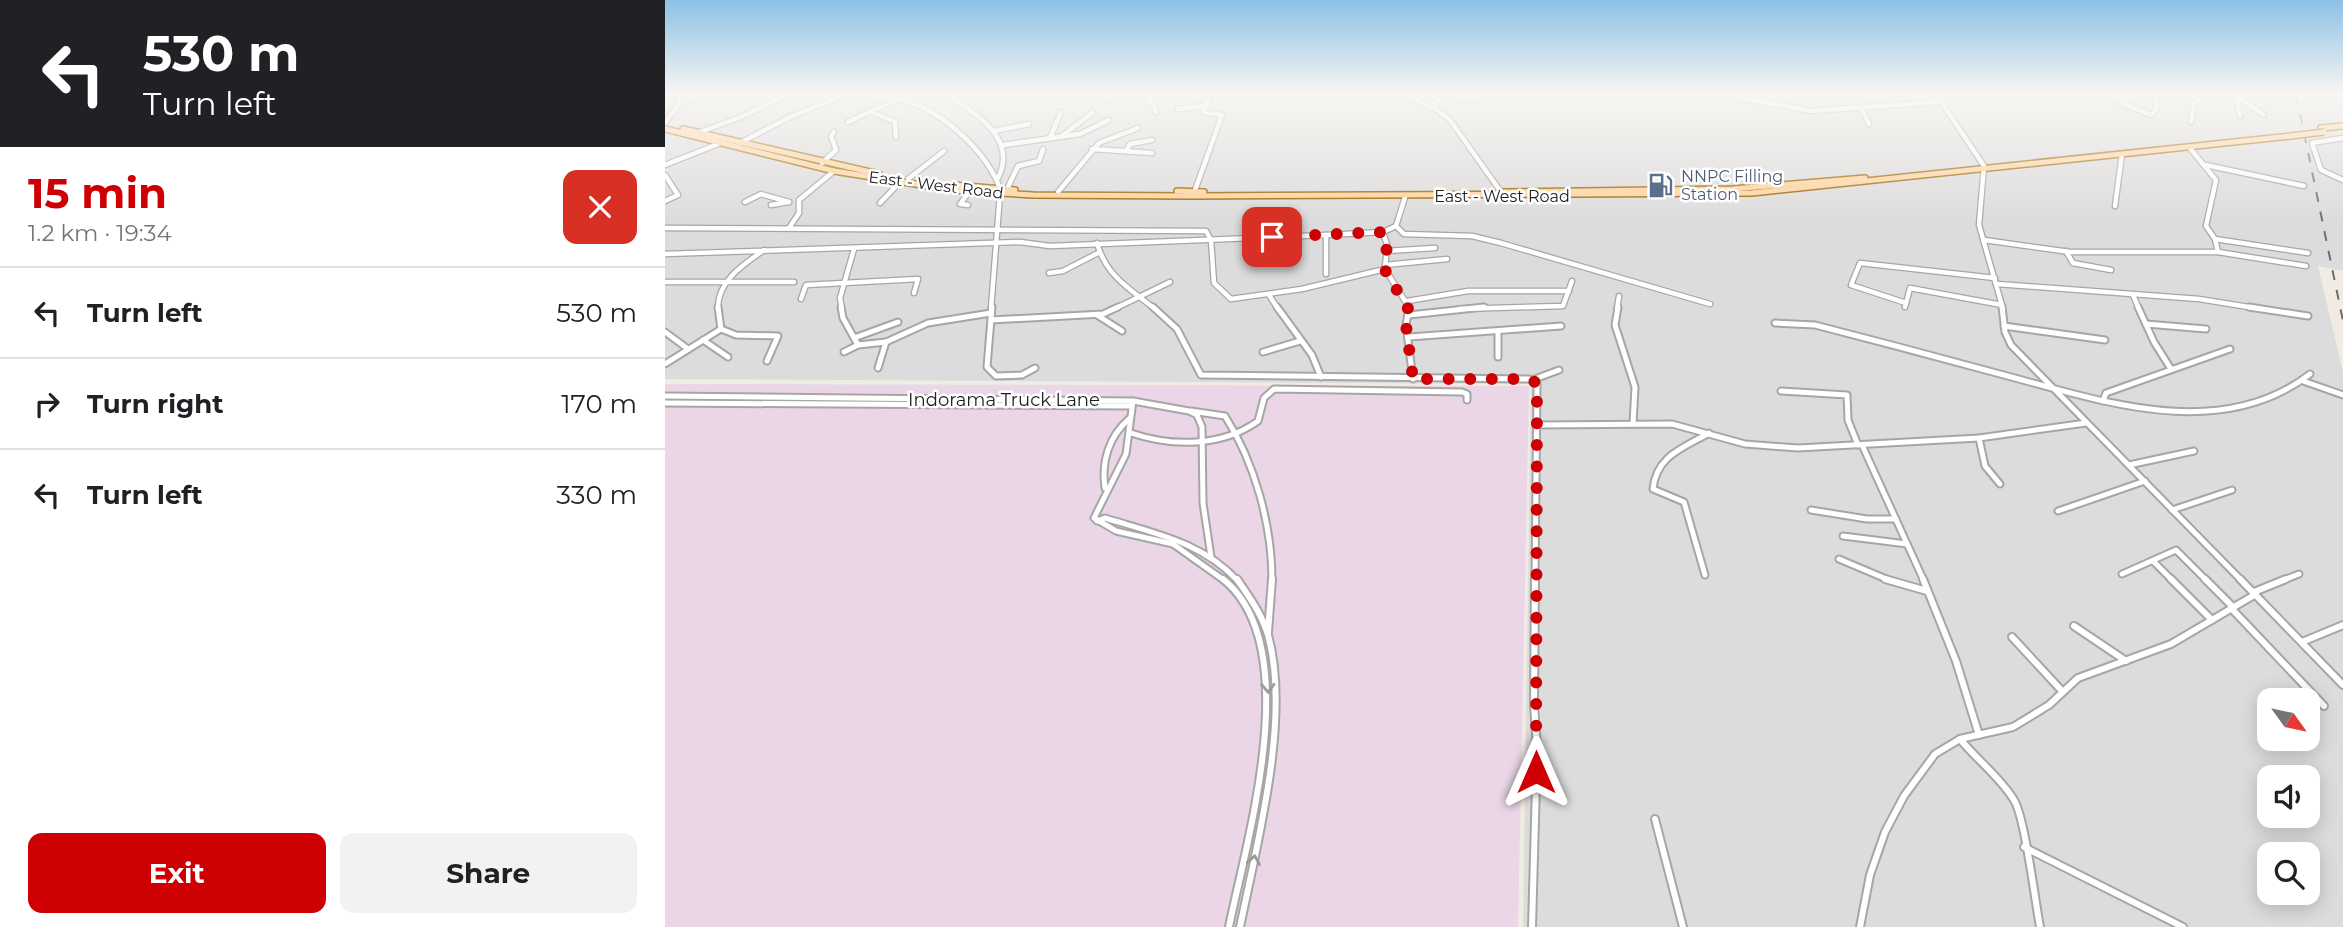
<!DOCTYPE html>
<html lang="en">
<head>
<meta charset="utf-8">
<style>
	body { margin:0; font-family:Montserrat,sans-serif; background:#f2f2f2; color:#202124; height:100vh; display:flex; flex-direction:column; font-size:26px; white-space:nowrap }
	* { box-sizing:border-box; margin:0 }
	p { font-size:23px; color:#757577 }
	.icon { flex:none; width:38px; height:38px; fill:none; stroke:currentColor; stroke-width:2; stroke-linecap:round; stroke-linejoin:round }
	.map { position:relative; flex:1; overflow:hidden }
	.panel { display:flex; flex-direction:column; background:#fff; width:665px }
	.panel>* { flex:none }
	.hud { background:#202124; color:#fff; overflow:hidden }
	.needle { width:46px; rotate:123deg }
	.controls { position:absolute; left:1592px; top:688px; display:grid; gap:14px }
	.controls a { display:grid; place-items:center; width:63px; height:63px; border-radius:14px; background:#fff; box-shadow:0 4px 18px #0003; font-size:35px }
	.pin { position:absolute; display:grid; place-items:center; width:60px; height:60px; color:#fff; margin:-30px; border-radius:14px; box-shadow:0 4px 10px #0006 }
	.me { position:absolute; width:77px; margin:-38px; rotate:0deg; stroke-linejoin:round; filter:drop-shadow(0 0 5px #0008) }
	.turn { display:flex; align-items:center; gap:24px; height:147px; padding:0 28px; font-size:32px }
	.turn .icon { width:91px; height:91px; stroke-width:2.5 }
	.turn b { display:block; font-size:49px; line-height:60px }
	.round { display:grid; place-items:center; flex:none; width:74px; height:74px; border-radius:14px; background:#f2f2f2 }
	.head { display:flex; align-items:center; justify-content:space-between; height:119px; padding:0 28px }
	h1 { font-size:42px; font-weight:700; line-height:52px; color:#ce0003 }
	.button { display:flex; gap:14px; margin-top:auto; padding:14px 28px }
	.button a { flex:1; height:80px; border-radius:14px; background:#ce0003; color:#fff; font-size:28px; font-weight:700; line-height:80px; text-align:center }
	.button a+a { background:#f2f2f2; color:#202124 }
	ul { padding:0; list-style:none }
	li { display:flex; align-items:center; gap:21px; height:91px; padding:0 28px; border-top:2px solid #e0e0e0 }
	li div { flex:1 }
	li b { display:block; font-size:26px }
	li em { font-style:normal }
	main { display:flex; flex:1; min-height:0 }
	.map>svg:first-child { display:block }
	.residential { fill:#dddcdc; fill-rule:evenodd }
	.industrial { fill:#ead6e6 }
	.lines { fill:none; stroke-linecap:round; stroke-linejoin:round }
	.minor-far2-casing { stroke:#a6a6a6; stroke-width:7 }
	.minor-far1-casing { stroke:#a6a6a6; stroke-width:9 }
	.minor-casing { stroke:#a6a6a6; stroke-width:10 }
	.major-casing { stroke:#9a6500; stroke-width:8 }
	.minor-far2 { stroke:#fff; stroke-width:4.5 }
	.minor-far1 { stroke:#fff; stroke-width:5 }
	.minor { stroke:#fff; stroke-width:6 }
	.major { stroke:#ffd29b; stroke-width:5 }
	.rail { stroke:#6d6d6d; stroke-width:2; stroke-dasharray:10 10; stroke-linecap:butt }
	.major-bridge-casing { stroke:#9a6500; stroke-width:8; stroke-linecap:butt }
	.major-bridge { stroke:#ffd29b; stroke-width:5 }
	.oneway { stroke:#9a9a9a }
	.route { stroke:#ce0003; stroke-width:12; stroke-dasharray:0 21.6 }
	.labels { text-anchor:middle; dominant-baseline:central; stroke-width:5; stroke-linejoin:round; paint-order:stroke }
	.far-service-label { font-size:16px; fill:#4e5e75; stroke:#fff; text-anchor:start }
	.far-street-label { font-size:16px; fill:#1f1f1f; stroke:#fff }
	.street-label { font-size:18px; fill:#1f1f1f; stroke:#fff }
</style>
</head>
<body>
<main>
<section class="panel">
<div class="hud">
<div class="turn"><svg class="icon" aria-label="left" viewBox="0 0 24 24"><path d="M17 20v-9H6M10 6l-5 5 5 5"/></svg><div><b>530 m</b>Turn left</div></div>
</div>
<div class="head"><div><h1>15 min</h1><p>1.2 km · 19:34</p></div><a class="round" style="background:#d93025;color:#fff"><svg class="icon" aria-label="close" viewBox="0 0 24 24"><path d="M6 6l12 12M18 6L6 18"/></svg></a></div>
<ul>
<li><svg class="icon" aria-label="left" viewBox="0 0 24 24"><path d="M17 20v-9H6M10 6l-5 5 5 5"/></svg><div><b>Turn left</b></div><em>530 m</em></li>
<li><svg class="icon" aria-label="right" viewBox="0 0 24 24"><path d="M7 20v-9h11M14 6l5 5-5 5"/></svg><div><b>Turn right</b></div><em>170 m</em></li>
<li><svg class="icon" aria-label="left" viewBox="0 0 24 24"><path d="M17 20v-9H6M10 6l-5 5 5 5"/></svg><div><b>Turn left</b></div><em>330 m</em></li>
</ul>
<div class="button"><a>Exit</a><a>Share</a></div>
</section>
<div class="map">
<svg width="1678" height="927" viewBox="0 0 1678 927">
	<rect width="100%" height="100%" fill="#f0ece4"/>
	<path class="residential" d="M0 94H1678V271L1653 266 1678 372V927H858L866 384 0 379ZM1605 700H1643V738H1605ZM1605 777H1643V816H1605ZM1605 854H1643V892H1605Z"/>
	<polygon class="industrial" points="0,384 864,386 853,927 0,927"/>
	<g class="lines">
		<defs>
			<g id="minor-far2">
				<path d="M170 94C195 97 223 95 246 103 282 115 323 154 335 189"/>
				<path d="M280 94C311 113 353 138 333 178"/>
				<polyline points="441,94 443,99"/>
				<polyline points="483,94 491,112"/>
				<polyline points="738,94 769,108 785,120 836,192"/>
				<polyline points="785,94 808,100 823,94"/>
				<polyline points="922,94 923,97 932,94"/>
				<polyline points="1055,94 1146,111 1274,102"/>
				<polyline points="1271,94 1319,166 1314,225 1338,309"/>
				<polyline points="1452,94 1457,103 1486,115 1491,110 1491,94"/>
				<polyline points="1599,94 1610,96"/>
				<polyline points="1571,96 1599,115"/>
				<polyline points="1571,96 1575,116"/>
				<polyline points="25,98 49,94"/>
				<polyline points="766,107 780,94"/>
				<polyline points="513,109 540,106"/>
				<polyline points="1197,109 1204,124"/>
				<polyline points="207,112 230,122 231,137"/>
				<polyline points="183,122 228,101"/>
				<polyline points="1526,122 1529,104 1540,94"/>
				<polyline points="0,123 13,105 16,94"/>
				<polyline points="329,131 364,124"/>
				<polyline points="32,133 76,117 123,94"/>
				<polyline points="397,136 428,112"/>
				<polyline points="385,138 396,112"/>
				<polyline points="1678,138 1647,143 1656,170 1678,180"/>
				<polyline points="75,143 125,117 180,95"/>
				<polyline points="338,145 415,134 444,120"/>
				<polyline points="1524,147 1551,180 1541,226 1550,239 1553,252"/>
				<polyline points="427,149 487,153"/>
				<polyline points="461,151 465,144 487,140"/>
				<polyline points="157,163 171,150 166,136 169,132"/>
				<polyline points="0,165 53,144"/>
				<polyline points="1541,165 1639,186"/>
				<polyline points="0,175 13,195 0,201"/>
				<polyline points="243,179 279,151"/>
				<polyline points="342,189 353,166 374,161 378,149"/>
				<polyline points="393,192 434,143 473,128"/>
				<polyline points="529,193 557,115 538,112 546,94"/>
				<polyline points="80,202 96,194 124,202"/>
				<polyline points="215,203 235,182"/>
				<polyline points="106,205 124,202"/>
				<polyline points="303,205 295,204 305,191"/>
				<polyline points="1450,206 1457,154"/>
				<polyline points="731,226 739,234 807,236 836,243 1045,304"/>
				<polyline points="0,228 541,231 546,240 549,283 566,299 637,289 720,269"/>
				<polyline points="124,228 134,213 134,200 169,171"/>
				<polyline points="718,232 722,245 720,269 745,309"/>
				<polyline points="1550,239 1643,253"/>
				<polyline points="1319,240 1405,252 1553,252 1641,266"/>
				<path d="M432 243C441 276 465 289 490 309"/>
				<polyline points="721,251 770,248"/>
				<polyline points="1401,251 1408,263 1446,270"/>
				<polyline points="0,254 355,242 385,246 661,235"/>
				<polyline points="720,265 782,259"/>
				<polyline points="384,273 398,271 433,253"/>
				<polyline points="661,274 661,235 718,232 731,226 740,197"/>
				<polyline points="0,282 129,282"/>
				<polyline points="1332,284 1534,299 1596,309"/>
				<polyline points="604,295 613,309"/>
				<polyline points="1468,295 1474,309"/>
				<polyline points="136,299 141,285 253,279 249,293"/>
				<polyline points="742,301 803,291 904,291"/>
				<polyline points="1241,303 1186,285 1195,263 1330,278"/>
				<polyline points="1240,307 1245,288 1337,305"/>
				<path d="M53 309C52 281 79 264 99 250"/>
				<polyline points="177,309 175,298 189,249"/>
				<polyline points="326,309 335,194"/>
				<polyline points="449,309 505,282"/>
				<polyline points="794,309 898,306 907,281"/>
				<polyline points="952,309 954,296"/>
			</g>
			<g id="minor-far1">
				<polyline points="53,307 56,329"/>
				<polyline points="176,307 178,318 193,345"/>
				<polyline points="327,307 322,367 331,376 357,375 370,368"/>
				<polyline points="488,307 512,329 536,375 864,379 872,383 870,581"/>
				<polyline points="612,307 647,355 656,377"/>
				<polyline points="744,307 741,325 748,379"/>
				<polyline points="953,307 950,325 970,387 968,424"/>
				<polyline points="1337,307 1340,332 1346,345 1577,581"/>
				<polyline points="1473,307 1489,342 1506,369"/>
				<polyline points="1584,307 1643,316"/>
				<polyline points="432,315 457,331"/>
				<polyline points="744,315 819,307"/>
				<polyline points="326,320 438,314 453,307"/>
				<path d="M1110 323 1150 325C1212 341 1273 357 1335 374 1434 400 1554 444 1645 374"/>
				<polyline points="1481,324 1541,329"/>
				<polyline points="1339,326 1440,340"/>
				<polyline points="56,329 71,335 113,336 102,361"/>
				<polyline points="833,331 833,357"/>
				<polyline points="0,332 23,349"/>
				<polyline points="744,337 896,326"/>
				<polyline points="189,338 233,322"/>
				<polyline points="38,340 63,357"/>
				<polyline points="179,352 193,345 221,342 263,323 326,313"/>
				<polyline points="598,352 635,341"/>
				<polyline points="0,364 56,329"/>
				<polyline points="213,368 221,342"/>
				<polyline points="867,380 894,370"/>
				<polyline points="1638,381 1678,395"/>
				<polyline points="1116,391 1182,395 1183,420 1193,445"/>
				<polyline points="0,396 468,401 524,411 532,415 537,427 538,503 546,557"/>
				<polyline points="468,401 461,454 429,518 451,531 508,544 560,581"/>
				<polyline points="1438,401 1441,393 1565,349"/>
				<polyline points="0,403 467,406"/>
				<path d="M526 411 560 416C590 463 607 525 607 581"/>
				<polyline points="872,425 1007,424 1080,444 1133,448 1314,438 1421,423"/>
				<path d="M466 433C507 447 557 447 593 421L599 398 609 389 797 392 802 394V400"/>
				<polyline points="1314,438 1320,466 1335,484"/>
				<polyline points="1197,445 1259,581"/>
				<polyline points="1464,465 1529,451"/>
				<path d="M440 488C436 462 444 436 464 419"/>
				<polyline points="1146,510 1202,519 1231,519"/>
				<polyline points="1507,510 1567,490"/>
				<polyline points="1393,511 1480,481"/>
				<path d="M432 521 440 518C489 533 537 542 573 581"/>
				<polyline points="1178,536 1242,544"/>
				<polyline points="1174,559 1226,581"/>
				<polyline points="1488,561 1508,581"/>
				<polyline points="1457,574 1511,550 1542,581"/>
				<path d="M1040 575 1019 502 988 489C991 456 1018 448 1044 433"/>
				<polyline points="1616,581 1634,574"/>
			</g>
			<g id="minor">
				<path d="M558 579C641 646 582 838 564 927"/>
				<path d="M572 579C584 597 597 614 603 635 626 717 592 844 575 927"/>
				<polyline points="1220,579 1262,591"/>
				<polyline points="1258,579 1291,661 1314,735"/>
				<polyline points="1506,579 1547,620"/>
				<polyline points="1540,579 1568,607"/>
				<polyline points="1575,579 1678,685"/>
				<polyline points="1589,592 1621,579"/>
				<polyline points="1566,608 1659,706"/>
				<polyline points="1409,626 1461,661"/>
				<polyline points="603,632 607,579"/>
				<polyline points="1347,637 1397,691"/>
				<polyline points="1637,642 1678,625"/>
				<path d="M1295 739C1312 760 1335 777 1349 800 1360 818 1370 901 1375 927"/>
				<polyline points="990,819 1018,927"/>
				<polyline points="1359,847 1518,927"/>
				<polyline points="867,927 872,748 869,705 870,579"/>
				<polyline points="1195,927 1205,875 1220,832 1239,796 1270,754 1295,739 1348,727 1384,705 1413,678 1506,644 1591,594"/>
			</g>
			<g id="major">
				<polyline points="1656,128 1678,126"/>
				<polyline points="0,129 169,171 288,190 368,195 528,196 1087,193 1626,136"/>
				<polyline points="18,129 214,174"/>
				<polyline points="288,185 350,190"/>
				<polyline points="512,191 539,192"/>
				<polyline points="834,192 1067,189 1200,178"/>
			</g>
		</defs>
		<use href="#minor-far2" class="minor-far2-casing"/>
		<use href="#minor-far1" class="minor-far1-casing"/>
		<use href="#minor" class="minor-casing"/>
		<use href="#major" class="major-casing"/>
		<use href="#minor-far2" class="minor-far2"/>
		<use href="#minor-far1" class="minor-far1"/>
		<use href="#minor" class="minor"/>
		<use href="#major" class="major"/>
		<polyline class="rail" points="1631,94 1678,321"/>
		<defs>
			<polyline id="major-bridge" points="1626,136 1659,132"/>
		</defs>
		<use href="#major-bridge" class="major-bridge-casing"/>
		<use href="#major-bridge" class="major-bridge"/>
	</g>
	<defs><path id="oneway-chevron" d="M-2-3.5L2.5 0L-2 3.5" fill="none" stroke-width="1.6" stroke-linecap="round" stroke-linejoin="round" transform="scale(1.75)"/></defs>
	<g class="oneway">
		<use href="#oneway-chevron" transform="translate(603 688) rotate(88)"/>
		<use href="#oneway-chevron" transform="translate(589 860) rotate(-80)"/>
	</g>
	<linearGradient id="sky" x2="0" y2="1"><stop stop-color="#8cc1e5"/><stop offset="0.42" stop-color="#f8f6f3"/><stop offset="1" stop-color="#f8f6f3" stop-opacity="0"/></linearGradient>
	<rect width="1678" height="223" fill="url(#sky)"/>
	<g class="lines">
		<polyline class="route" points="607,237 718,232 722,244 720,270 745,312 741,325 748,379 864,379 872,383 871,772"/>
	</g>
	<defs>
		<symbol id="fuel-bare" viewBox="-9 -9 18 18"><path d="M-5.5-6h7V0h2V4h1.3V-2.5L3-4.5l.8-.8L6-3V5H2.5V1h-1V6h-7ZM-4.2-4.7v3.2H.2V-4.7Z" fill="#5c6f8a" stroke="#fff" stroke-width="2.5" paint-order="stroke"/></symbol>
	</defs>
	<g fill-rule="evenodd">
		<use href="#fuel-bare" x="978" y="168" width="35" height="35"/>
	</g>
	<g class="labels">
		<g class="far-service-label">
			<text x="1016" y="176">NNPC Filling<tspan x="1016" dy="18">Station</tspan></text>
		</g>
		<g class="far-street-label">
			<text transform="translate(271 185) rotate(7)">East - West Road</text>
			<text x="837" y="196">East - West Road</text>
		</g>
		<g class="street-label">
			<text x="339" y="400">Indorama Truck Lane</text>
		</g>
	</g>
</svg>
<div class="controls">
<a><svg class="needle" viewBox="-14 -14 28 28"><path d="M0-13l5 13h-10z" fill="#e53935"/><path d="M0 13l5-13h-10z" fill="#757577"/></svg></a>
<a><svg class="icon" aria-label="sound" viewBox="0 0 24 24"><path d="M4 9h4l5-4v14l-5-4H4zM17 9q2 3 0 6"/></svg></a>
<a><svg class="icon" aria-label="search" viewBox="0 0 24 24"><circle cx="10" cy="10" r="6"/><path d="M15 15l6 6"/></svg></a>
</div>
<div class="pin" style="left:607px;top:237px;background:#d93025"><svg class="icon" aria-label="arrive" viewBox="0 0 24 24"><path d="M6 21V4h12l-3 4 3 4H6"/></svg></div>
<svg class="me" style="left:871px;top:772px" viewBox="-20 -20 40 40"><path d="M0-17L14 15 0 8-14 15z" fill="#ce0003" stroke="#fff" stroke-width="4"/></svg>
</div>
</main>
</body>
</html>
